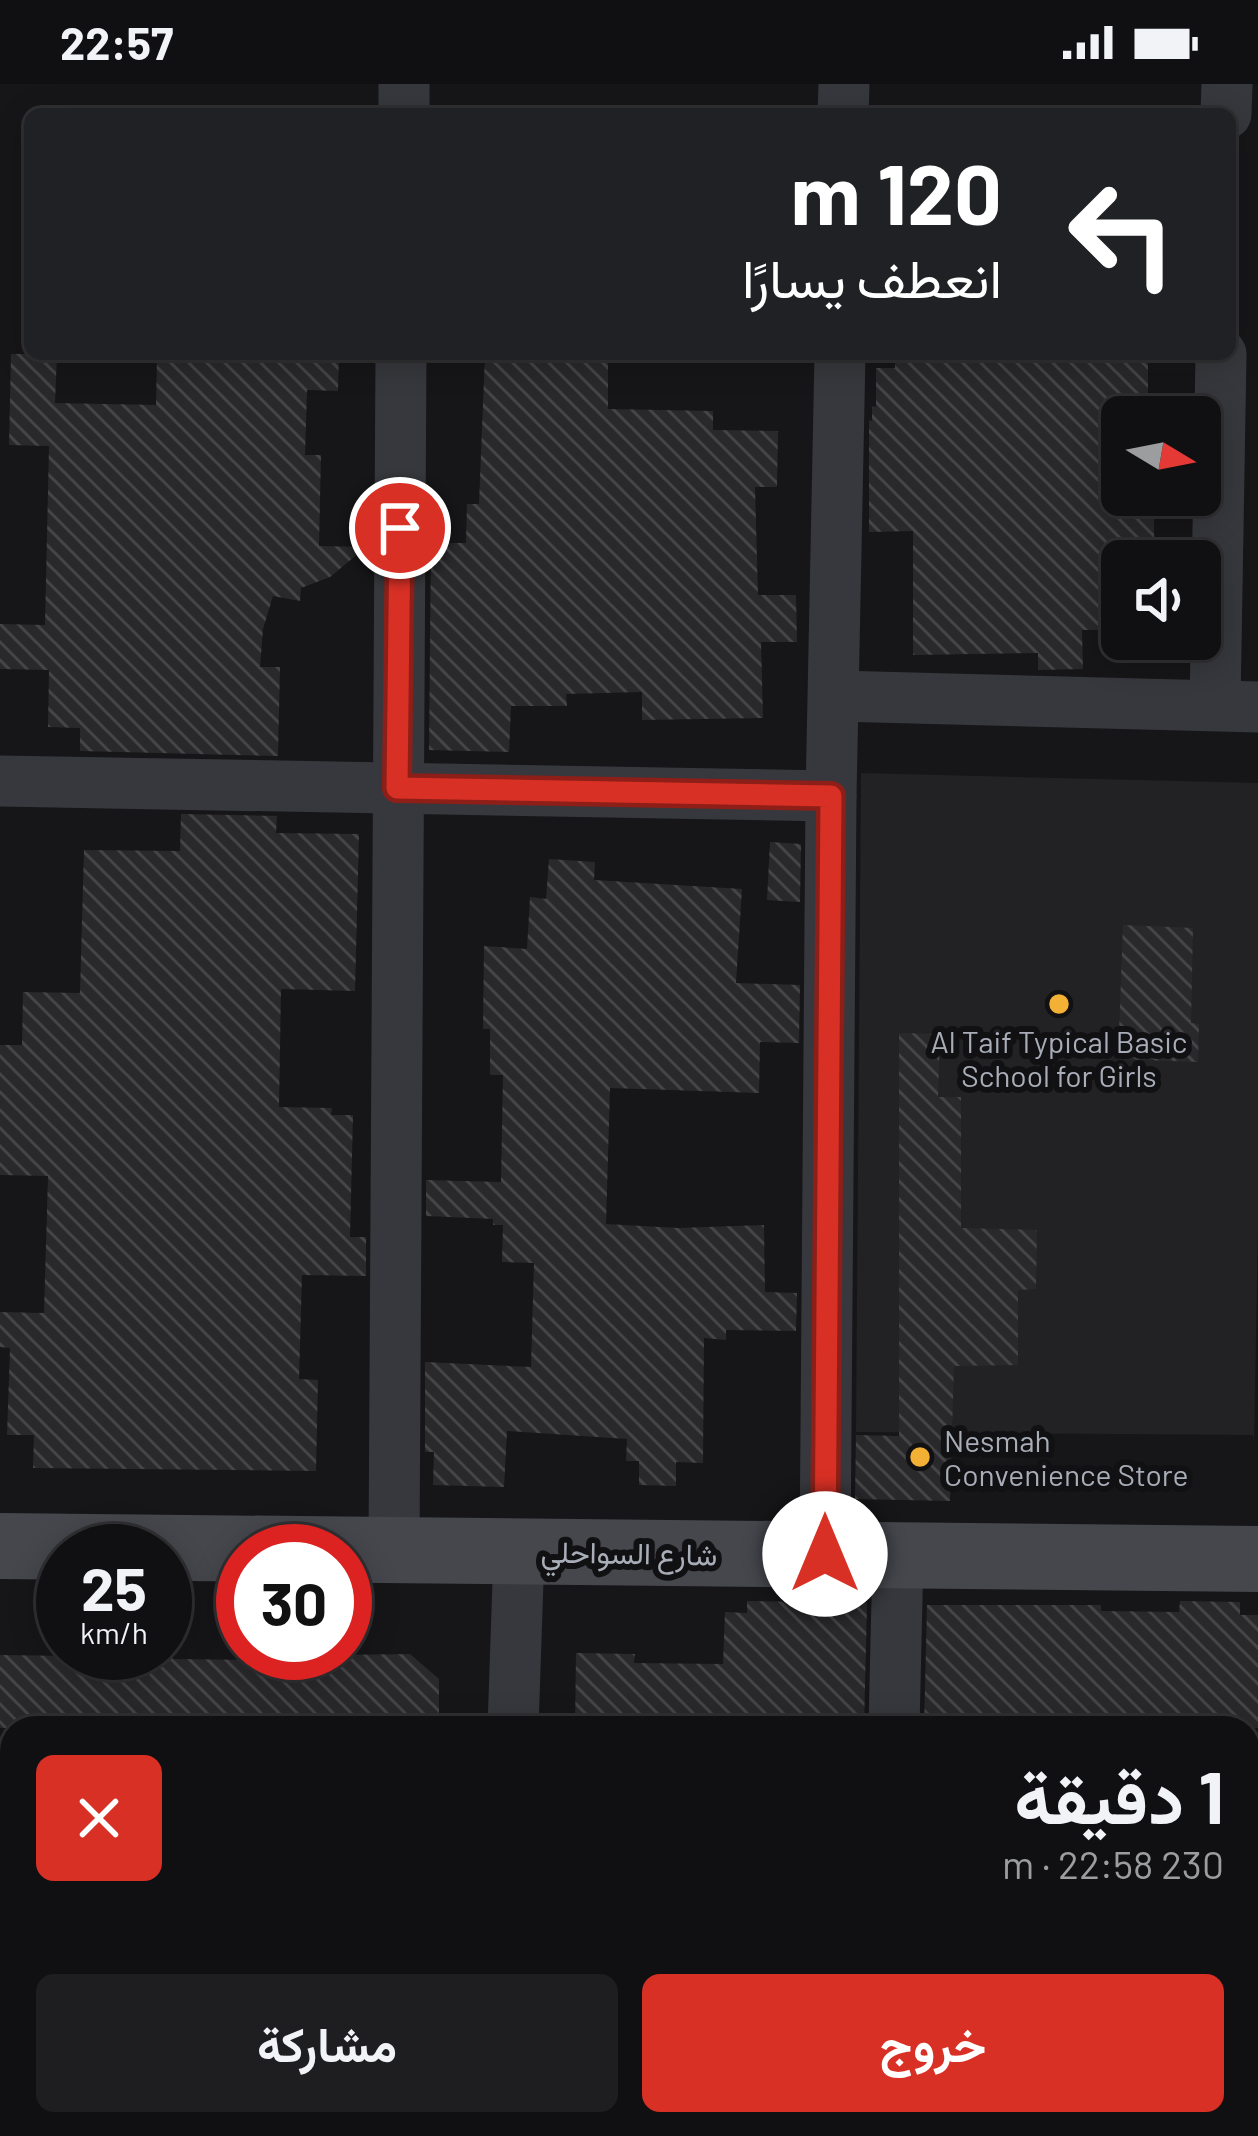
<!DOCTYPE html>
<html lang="ar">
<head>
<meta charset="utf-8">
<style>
	body { margin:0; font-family:Barlow,Vazirmatn,sans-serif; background:#1e1e20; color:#f1f3f6; direction:rtl; height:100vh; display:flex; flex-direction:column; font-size:45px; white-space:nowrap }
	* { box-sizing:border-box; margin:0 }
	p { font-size:39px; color:#9c9d9f }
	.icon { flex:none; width:66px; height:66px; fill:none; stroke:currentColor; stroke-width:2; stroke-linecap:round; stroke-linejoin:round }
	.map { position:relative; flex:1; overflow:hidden; direction:ltr }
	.panel { position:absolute; left:0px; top:1632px; width:1260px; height:420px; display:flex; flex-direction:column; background:#101012; border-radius:36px 36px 0 0; box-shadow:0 6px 30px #0003,0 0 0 3px #303032; direction:rtl }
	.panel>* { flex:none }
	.hud { position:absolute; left:24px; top:24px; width:1212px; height:252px; border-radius:18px; box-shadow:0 6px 30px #0003,0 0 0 3px #303032; direction:rtl; background:#202124; color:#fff; overflow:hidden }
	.needle { width:78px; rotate:100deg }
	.fabs { position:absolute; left:1101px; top:312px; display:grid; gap:24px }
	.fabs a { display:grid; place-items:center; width:120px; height:120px; border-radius:18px; background:#101012; box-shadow:0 6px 30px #0003,0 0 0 3px #303032; font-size:60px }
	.speed { position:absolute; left:36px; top:1440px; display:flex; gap:24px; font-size:60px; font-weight:700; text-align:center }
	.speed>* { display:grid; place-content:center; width:156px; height:156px; border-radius:50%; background:#101012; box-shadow:0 6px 30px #0003,0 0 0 3px #303032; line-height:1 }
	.speed small { font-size:30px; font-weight:400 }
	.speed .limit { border:18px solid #d22; background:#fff; color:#111 }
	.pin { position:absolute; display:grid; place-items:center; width:102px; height:102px; color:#fff; margin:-51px; border:6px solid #fff; border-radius:50%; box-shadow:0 3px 12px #0007 }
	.me { position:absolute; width:132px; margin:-66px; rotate:0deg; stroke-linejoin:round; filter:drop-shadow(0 0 9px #0008) }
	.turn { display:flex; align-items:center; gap:42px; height:252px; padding:0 36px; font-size:54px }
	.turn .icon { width:156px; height:156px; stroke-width:2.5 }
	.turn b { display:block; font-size:84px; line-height:102px }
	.round { display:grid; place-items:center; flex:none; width:126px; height:126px; border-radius:18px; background:#1e1e20 }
	.overview { display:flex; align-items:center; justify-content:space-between; height:204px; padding:0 36px }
	h1 { font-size:72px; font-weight:700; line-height:90px }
	.button { display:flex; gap:24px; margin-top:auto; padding:24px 36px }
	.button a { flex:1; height:138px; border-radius:18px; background:#d93025; color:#fff; font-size:48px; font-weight:700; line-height:138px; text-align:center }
	.button a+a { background:#1e1e20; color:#f1f3f6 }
	.status { display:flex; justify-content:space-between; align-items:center; height:84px; padding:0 60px; background:#101012; direction:ltr }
	.status svg { height:33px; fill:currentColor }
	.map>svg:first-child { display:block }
	.built { fill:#222225 }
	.building { fill:url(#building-back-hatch) }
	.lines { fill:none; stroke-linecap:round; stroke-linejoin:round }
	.street { stroke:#37383d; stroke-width:51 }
	.secondary { stroke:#45474d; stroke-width:66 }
	.route-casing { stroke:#8d1f18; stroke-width:30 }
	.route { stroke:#d93025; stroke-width:21 }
	.poi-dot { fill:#f2b134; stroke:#111113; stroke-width:4.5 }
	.labels { text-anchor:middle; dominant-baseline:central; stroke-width:12; stroke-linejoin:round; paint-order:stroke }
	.poi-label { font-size:30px; fill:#a8adb8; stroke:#111113 }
	.street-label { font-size:30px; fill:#a8adb8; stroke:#111113 }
</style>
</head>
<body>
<div class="status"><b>22:57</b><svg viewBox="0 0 49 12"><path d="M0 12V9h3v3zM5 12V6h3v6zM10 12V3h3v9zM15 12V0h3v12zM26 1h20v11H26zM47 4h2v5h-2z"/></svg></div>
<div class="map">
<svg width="1258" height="2052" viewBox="0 0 1258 2052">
	<defs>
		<pattern id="building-back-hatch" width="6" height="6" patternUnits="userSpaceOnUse" patternTransform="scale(3)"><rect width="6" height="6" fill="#29292c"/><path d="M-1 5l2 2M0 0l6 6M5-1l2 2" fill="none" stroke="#454548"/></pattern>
	</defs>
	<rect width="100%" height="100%" fill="#161618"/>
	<polygon class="built" points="861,689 1258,699 1258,1141 1254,1361 1253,1351 856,1348"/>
	<g class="building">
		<polygon points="11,270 57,270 55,319 156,321 157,275 190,275 190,270 339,270 338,307 307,306 305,371 321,371 319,462 366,463 330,493 301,504 300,517 273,512 263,545 260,583 280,583 278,672 80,667 80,644 48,643 49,586 0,585 0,540 45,541 49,362 9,361"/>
		<polygon points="485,270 608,270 608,325 713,327 713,346 778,347 777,403 755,403 758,511 796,511 797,558 761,558 763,634 642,636 642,608 566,610 567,622 511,622 509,668 429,666 431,459 466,459 467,420 479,420"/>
		<polygon points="895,270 1148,270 1148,333 1122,333 1122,411 1153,411 1155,477 1122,477 1122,546 1082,546 1083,585 1038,586 1038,569 913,571 913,447 869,448 869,336 872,337 872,322 876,323 876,284 895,284"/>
		<polygon points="181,730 277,732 276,749 359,750 355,907 281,905 279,1023 332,1024 331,1031 353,1031 350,1153 366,1153 366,1192 302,1191 299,1295 318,1296 316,1387 33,1384 34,1351 7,1351 10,1264 0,1263 0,1228 44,1229 48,1092 0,1091 0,961 22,961 23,908 80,909 84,766 180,767"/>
		<polygon points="770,758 801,760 800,818 767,816"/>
		<polygon points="549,775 595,778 594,796 742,805 736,899 800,901 799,959 760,958 759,1009 610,1004 606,1140 678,1144 764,1141 765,1208 797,1209 796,1247 726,1246 726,1256 704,1254 703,1379 676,1378 676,1402 639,1401 639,1377 626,1377 627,1355 507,1347 504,1403 433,1401 434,1368 425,1368 425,1278 531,1283 534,1179 502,1178 503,1141 493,1141 493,1135 426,1132 426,1096 501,1098 503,991 490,991 490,945 483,945 484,862 527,865 530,813 546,815"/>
		<polygon points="1123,841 1193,844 1191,939 1199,940 1198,978 1118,975"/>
		<polygon points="899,949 940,950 938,1013 961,1013 961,1144 1037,1146 1036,1205 1018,1206 1018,1281 954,1282 950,1417 855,1415 856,1351 899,1352"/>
		<polygon points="747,1517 867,1519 864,1644 575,1644 576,1569 635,1570 634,1579 723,1580 725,1528 747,1529"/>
		<polygon points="1180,1517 1240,1518 1240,1531 1258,1531 1258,1644 924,1644 927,1521 1101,1521 1101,1527 1179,1528"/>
		<polygon points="140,1569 173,1569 173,1575 334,1577 334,1571 410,1570 439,1595 439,1644 0,1644 0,1571 140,1573"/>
	</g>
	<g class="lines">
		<g class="street">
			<polyline points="404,30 404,0"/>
			<polyline points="843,30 844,0"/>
			<polyline points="1226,30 1227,0"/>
			<polyline points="836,612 1258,623"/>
			<polyline points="1215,621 1221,270"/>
			<polyline points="0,697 831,712"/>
			<polyline points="394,1466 401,270"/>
			<polyline points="825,1470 831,712 840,270"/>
			<polyline points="513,1644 519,1467"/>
			<polyline points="894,1644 898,1471"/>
			<polyline points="0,1920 12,1920"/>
			<polyline points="499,2052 499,2040"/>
			<polyline points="884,2052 884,2040"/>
		</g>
		<polyline class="secondary" points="0,1462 1258,1475"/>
	</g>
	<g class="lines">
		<defs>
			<polyline id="route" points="400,444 397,704 831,712 825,1470"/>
		</defs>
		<use href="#route" class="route-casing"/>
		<use href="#route" class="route"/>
	</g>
	<g class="poi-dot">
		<circle cx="1059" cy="920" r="12"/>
		<circle cx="920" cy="1373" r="12"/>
	</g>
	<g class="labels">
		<g class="poi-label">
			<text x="1059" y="957">Al Taif Typical Basic<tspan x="1059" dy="34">School for Girls</tspan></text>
			<text x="944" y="1356" text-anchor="start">Nesmah<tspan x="944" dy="34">Convenience Store</tspan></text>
		</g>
		<g class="street-label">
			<text transform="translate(629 1468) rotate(1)">شارع السواحلي</text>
		</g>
	</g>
</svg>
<div class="fabs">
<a><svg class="needle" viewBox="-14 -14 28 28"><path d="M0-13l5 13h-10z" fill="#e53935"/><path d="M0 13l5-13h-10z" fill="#9c9d9f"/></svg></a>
<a><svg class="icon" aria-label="sound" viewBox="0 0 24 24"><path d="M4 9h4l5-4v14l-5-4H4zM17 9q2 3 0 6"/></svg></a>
</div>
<div class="speed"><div>25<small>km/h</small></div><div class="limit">30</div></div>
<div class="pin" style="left:400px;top:444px;background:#d93025"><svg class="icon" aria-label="arrive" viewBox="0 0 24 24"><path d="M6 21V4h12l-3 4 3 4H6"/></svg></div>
<svg class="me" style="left:825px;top:1470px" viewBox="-20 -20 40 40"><circle r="19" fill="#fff"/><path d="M0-13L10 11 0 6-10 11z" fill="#d93025"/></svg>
<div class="hud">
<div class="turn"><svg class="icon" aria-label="left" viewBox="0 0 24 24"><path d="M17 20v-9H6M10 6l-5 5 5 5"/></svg><div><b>120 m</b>انعطف يسارًا</div></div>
</div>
<section class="panel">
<div class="overview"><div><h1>1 دقيقة</h1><p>230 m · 22:58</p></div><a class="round" style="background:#d93025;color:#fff"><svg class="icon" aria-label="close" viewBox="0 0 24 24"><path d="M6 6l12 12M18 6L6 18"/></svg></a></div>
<div class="button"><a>خروج</a><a>مشاركة</a></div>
</section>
</div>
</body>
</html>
